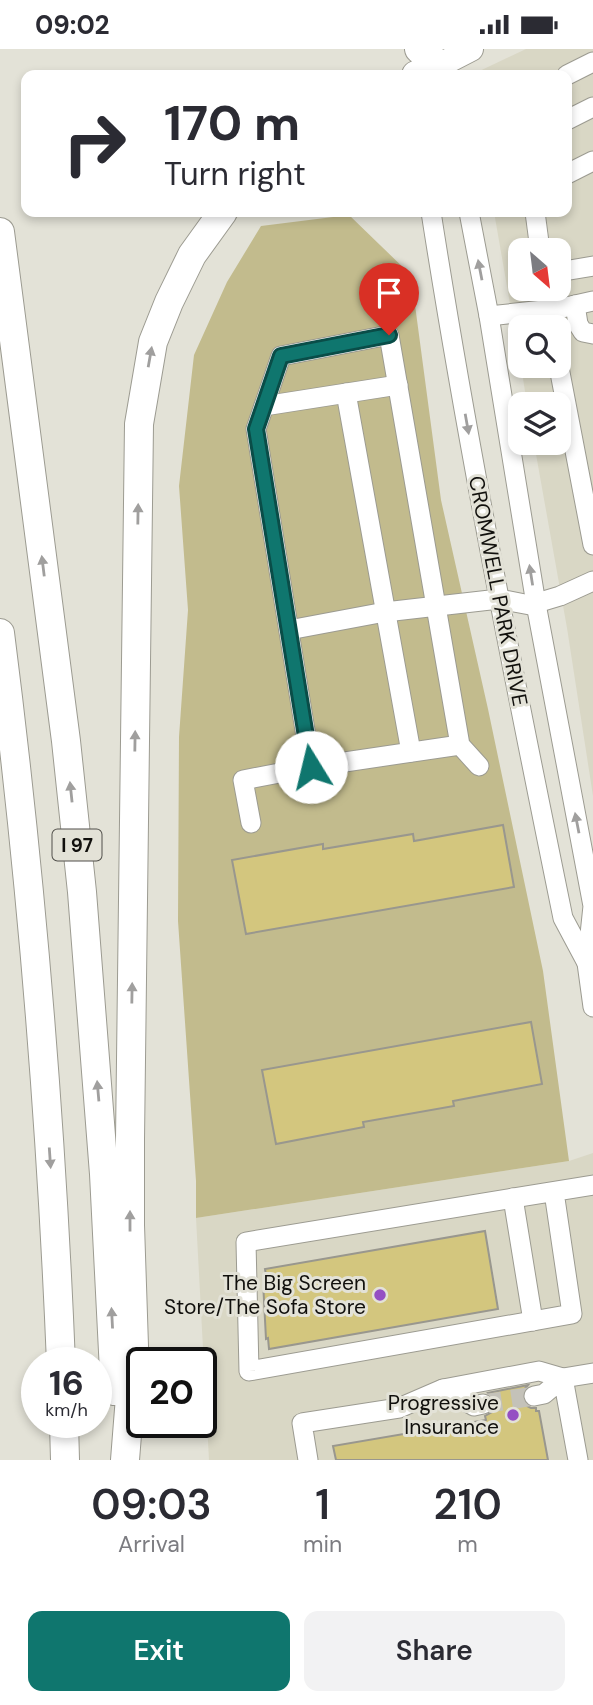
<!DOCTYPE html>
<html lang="en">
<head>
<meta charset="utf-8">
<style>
	body { margin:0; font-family:"DM Sans",sans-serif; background:#f2f2f3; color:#2b2b33; height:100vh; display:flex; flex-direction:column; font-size:26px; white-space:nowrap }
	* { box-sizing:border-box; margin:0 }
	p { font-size:23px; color:#7c7c81 }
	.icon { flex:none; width:38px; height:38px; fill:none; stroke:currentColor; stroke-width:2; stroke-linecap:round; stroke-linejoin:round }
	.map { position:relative; height:1411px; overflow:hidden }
	.side { display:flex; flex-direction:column; background:#fff; flex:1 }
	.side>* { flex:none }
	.hud { position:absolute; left:21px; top:21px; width:551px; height:147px; border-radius:14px; box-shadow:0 4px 10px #0003; background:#fff; color:#2b2b33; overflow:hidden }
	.needle { width:46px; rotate:152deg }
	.tools { position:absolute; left:508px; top:189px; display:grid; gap:14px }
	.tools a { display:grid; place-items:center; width:63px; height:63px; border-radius:14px; background:#fff; box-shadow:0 4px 10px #0003; font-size:35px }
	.speed { position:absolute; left:21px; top:1298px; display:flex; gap:14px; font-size:35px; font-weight:700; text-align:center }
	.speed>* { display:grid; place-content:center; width:91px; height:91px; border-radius:50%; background:#fff; box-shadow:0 4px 10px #0003; line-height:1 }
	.speed small { font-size:18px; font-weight:400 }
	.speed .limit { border:4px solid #111; border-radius:10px; background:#fff; color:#111 }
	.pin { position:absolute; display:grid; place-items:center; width:60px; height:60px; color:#fff; margin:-72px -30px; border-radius:50% 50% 50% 0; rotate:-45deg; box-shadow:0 0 7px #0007 }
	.pin .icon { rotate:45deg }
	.me { position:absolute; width:77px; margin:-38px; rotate:351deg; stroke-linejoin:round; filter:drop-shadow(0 0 5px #0008) }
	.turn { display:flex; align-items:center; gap:24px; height:147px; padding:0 28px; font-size:32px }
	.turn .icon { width:91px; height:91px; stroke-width:2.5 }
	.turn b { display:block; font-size:49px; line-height:60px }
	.eta { display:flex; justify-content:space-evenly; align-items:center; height:119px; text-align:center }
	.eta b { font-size:42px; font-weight:600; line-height:49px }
	.primary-button { display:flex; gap:14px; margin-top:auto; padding:14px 28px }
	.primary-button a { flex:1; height:80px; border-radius:14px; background:#0f766e; color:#fff; font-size:28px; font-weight:600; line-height:80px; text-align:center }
	.primary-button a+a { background:#f2f2f3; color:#2b2b33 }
	.status { display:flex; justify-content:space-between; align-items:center; height:49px; padding:0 35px; background:#fff; direction:ltr }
	.status svg { height:19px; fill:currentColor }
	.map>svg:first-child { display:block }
	.built { fill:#d9d7c5; fill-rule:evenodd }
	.green { fill:#c2bb8d }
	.building { fill:#d3c67e; stroke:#99978e; stroke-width:2 }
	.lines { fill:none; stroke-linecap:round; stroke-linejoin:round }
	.minor-tunnel { stroke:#c4c2b9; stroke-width:19; stroke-dasharray:19 10; stroke-linecap:butt }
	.minor-casing { stroke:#9c9b91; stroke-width:21 }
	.major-casing { stroke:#9c9b91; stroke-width:26 }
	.highway-casing { stroke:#9c9b91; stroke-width:30 }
	.minor { stroke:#fff; stroke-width:19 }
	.major { stroke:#fff; stroke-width:24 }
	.highway { stroke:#fff; stroke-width:28 }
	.oneway { fill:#a09f9e }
	.route-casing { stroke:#0a4d48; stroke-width:18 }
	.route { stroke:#0f766e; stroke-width:12 }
	.poi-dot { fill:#954fc3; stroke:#e3e2d7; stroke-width:2.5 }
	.labels { text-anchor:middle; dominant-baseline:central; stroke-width:6; stroke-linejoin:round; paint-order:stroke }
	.shield { fill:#e3e2d7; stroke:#504f4a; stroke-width:2 }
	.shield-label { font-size:19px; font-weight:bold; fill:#11100d }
	.street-label { font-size:21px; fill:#11100d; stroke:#e3e2d7 }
	.poi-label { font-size:21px; fill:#11100d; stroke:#e3e2d7; text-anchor:end }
</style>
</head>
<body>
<div class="status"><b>09:02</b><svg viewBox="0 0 49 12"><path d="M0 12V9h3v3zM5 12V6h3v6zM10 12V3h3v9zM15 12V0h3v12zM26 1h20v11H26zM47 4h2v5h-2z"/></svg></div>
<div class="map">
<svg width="593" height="1411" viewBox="0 0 593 1411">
	<rect width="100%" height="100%" fill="#e3e2d7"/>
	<g class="built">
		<path d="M526 0H593V747L567 579 534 394H558V355H527L521 317H558V278H520V312L494 163H567V26H471ZM520 201H558V240H520Z"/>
		<polygon points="593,1104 593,1411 209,1411 196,1169 569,1112"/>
	</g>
	<polygon class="green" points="349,166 411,226 441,451 488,660 543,922 569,1112 196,1169 196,1132 178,872 179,688 188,561 179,437 194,306 227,233 261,177"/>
	<g class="building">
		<polygon points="503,776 514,838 246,885 232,811 323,795 323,800 413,785 414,792"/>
		<polygon points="531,973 542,1035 453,1052 454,1057 363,1073 364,1078 276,1095 262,1021"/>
		<polygon points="485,1182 498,1260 269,1300 268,1289 266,1290 263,1232 267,1232 265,1220"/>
		<polygon points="528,1336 523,1342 522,1350 525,1356 531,1359 536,1359 536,1362 539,1362 548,1411 336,1411 333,1397 486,1371 485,1367 492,1363 495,1358 495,1352 488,1344"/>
	</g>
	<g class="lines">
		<polyline class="minor-tunnel" points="483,1355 534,1347"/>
		<defs>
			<g id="minor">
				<polyline points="567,26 593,13"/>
				<polyline points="567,71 593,58"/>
				<polyline points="567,125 593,112"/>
				<path d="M431 163C468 400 515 634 563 869L587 914"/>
				<polyline points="469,163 489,267 536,555 593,857 587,914 593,958"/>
				<polyline points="535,163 540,201"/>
				<polyline points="558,223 593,217"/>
				<polyline points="546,240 552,278"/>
				<polyline points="575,256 578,275 583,283 593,285"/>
				<polyline points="489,267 562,259 593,252"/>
				<polyline points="558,313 593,496"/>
				<polyline points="346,344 411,703"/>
				<polyline points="264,357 398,336"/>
				<polyline points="289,581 385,563 499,550 530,556 560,547 593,532"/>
				<polyline points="460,696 389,286 281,307 256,380 311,718 460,696 479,717"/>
				<polyline points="251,774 243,731 311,718"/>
				<polyline points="554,1143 572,1265 249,1322 246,1193 593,1136"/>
				<polyline points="513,1149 533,1272"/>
				<polyline points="443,1340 474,1357 483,1355"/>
				<polyline points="534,1347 544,1345 563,1329 578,1411"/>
				<polyline points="308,1411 302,1374 399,1359 443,1340 539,1322 563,1329 593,1324"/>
			</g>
			<polyline id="major" points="440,16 471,0"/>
			<g id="highway">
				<polyline points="416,26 440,16 419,0"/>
				<polyline points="0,183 66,692 82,843 104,1125 115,1342"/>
				<path d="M0 584C31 826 51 1070 61 1314"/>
				<polyline points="64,1374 65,1411"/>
				<polyline points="125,1411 134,1297 130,1176 130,1090 139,375 153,293 169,253 192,206 223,163"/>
			</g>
		</defs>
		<use href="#minor" class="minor-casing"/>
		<use href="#major" class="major-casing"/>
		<use href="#highway" class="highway-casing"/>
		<use href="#minor" class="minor"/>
		<use href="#major" class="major"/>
		<use href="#highway" class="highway"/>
	</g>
	<defs><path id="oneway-solid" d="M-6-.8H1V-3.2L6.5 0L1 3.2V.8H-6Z" transform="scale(1.75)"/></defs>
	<g class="oneway">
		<use href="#oneway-solid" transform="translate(480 221) rotate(-101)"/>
		<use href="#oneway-solid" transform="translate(150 308) rotate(-80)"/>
		<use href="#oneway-solid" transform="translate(467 375) rotate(80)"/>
		<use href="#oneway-solid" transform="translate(138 465) rotate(-89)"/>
		<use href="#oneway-solid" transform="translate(43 517) rotate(-97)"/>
		<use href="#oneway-solid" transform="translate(531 526) rotate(-99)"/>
		<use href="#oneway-solid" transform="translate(135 692) rotate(-89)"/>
		<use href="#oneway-solid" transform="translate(71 743) rotate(-96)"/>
		<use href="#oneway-solid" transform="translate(577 774) rotate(-101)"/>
		<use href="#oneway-solid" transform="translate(132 944) rotate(-89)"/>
		<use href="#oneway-solid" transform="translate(98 1042) rotate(-95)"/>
		<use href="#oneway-solid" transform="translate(50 1109) rotate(86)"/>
		<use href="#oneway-solid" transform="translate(130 1172) rotate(-90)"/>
		<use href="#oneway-solid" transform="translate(112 1269) rotate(-93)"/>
	</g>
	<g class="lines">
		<defs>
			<polyline id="route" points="311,718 256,380 281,307 389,286"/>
		</defs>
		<use href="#route" class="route-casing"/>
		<use href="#route" class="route"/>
	</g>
	<g class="poi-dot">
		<circle cx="380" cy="1246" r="7"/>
		<circle cx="513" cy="1366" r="7"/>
	</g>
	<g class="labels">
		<rect class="shield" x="52.5" y="780.5" width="49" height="31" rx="5"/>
		<g class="shield-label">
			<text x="77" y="796">I 97</text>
		</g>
		<g class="street-label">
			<text transform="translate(498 542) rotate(79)">CROMWELL PARK DRIVE</text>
		</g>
		<g class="poi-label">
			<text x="366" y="1234">The Big Screen<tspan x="366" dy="24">Store/The Sofa Store</tspan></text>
			<text x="499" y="1354">Progressive<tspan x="499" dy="24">Insurance</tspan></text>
		</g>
	</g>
</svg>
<div class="tools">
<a><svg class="needle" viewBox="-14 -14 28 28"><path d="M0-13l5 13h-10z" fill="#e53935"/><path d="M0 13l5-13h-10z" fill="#7c7c81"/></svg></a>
<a><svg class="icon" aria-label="search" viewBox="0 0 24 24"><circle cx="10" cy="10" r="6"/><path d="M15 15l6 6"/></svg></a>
<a><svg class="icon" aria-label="layers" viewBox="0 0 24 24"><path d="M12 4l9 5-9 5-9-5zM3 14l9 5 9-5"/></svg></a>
</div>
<div class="speed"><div>16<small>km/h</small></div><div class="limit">20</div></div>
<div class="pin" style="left:389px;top:286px;background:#d93025"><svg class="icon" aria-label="arrive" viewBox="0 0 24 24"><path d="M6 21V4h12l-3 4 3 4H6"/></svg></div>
<svg class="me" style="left:311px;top:718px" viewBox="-20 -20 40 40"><circle r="19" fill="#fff"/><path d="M0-13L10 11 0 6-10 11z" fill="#0f766e"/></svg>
<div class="hud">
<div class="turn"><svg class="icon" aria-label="right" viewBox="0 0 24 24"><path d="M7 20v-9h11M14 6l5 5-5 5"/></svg><div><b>170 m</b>Turn right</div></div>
</div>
</div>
<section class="side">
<div class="eta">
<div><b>09:03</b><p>Arrival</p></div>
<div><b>1</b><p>min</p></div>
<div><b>210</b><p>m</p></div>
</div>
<div class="primary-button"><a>Exit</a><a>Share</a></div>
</section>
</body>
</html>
